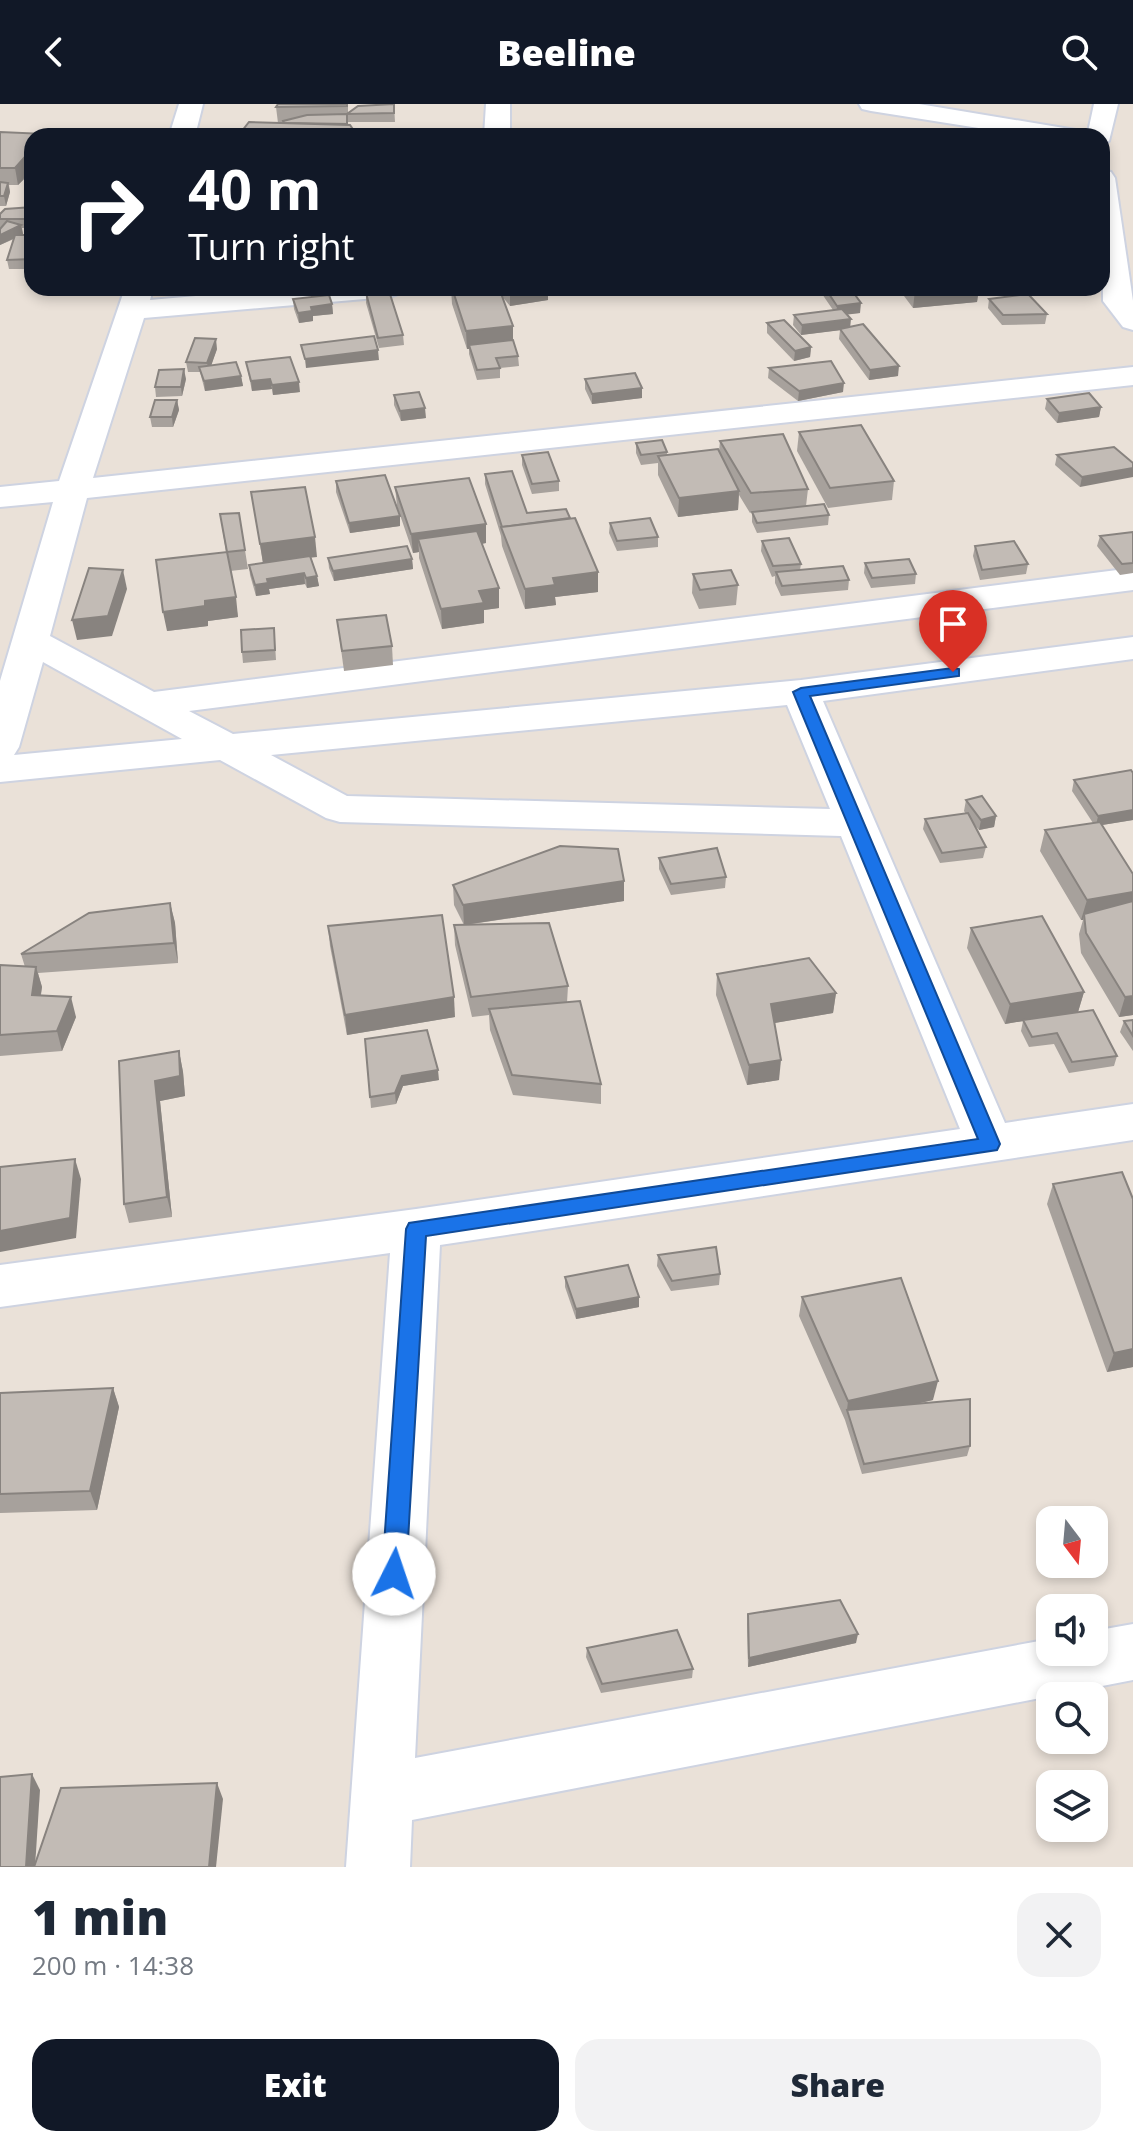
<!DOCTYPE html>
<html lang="en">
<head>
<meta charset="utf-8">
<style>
	body { margin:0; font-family:"Open Sans",sans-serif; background:#f2f2f3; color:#1f2937; height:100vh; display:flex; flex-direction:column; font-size:30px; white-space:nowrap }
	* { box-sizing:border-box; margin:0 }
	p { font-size:26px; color:#747a83 }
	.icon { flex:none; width:44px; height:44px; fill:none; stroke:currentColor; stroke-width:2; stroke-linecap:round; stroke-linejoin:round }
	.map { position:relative; height:1763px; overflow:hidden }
	.side { display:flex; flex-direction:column; background:#fff; flex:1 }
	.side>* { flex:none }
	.top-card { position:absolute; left:24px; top:24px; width:1086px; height:168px; border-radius:24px; box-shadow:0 4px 12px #0003; background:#111827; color:#fff; overflow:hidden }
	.needle { width:52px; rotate:164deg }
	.buttons { position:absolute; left:1036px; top:1402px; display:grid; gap:16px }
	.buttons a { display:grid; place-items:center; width:72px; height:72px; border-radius:16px; background:#fff; box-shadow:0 4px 12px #0003; font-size:40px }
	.pin { position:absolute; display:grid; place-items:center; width:68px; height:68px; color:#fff; margin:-82px -34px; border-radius:50% 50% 50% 0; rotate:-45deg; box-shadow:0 0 8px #0007 }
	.pin .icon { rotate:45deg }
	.me { position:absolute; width:88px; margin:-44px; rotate:4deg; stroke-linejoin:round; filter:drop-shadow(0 0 6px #0008) }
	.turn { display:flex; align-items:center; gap:28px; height:168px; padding:0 32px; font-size:36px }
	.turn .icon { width:104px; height:104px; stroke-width:2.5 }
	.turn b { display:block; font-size:56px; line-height:68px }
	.round { display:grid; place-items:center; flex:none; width:84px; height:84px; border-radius:24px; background:#f2f2f3 }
	.head { display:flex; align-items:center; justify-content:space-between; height:136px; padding:0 32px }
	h1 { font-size:48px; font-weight:800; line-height:60px }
	.cta { display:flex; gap:16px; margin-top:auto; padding:16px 32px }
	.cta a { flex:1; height:92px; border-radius:24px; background:#111827; color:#fff; font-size:32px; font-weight:800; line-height:92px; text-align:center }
	.cta a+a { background:#f2f2f3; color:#1f2937 }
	header { display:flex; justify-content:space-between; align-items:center; height:104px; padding:0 32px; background:#111827; color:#fff; font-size:36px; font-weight:800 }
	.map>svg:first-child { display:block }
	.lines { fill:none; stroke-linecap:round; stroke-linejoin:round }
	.street-casing { stroke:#ced3e1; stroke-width:4 }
	.street { fill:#fff; fill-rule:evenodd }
	.wall { fill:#a7a19c }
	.shaded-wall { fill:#88837f }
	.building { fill:#c2bbb5; stroke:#88837f; stroke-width:2 }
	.route { fill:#1a73e8; stroke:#114b97; stroke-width:2 }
</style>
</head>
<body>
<header><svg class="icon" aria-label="back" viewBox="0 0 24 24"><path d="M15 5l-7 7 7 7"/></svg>Beeline<svg class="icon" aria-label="search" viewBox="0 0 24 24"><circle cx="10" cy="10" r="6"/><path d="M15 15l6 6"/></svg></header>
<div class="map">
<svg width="1133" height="1763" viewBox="0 0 1133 1763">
	<rect width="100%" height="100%" fill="#eae1d8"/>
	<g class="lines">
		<defs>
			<g id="street">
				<polygon points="179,0 203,0 195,32 169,32"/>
				<polygon points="486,0 510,0 510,32 484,32"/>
				<polygon points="859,0 919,0 1088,28 1094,0 1118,0 1109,37 1102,39 1102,32 1029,32 871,7 862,5"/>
				<polygon points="1102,66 1111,68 1115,74 1133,197 1133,226 1123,223 1103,197"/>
				<path d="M125 184H153L150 196 287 184H402L398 190 388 193 144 214 93 374 1133 263V281L87 394 50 532 154 588 1133 464V486L189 607 233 630 801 576 1133 533V555L823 597 1005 1019 1133 1000V1036L440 1141 415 1654 1050 1535V1548H1094V1527L1133 1520V1576L412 1716 410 1763H346L390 1149 0 1203V1161L416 1105 960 1025 841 732 340 718 326 714 220 656 0 678V577L53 398 0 403V383L59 377ZM43 558 182 635 14 651 19 643ZM787 601 830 705 347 692 271 651Z"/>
			</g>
		</defs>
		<use href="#street" class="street-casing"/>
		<use href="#street" class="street"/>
	</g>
	<g class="wall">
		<polygon points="348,0 348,9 394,0 395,18 348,18 348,20 357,31 455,32 238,32 278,19 276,3"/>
		<polygon points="0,28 47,30 47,32 32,32 32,82 25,82 24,75 18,81 9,81 10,88 6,102 0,102"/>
		<polygon points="32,103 32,124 22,124 23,130 22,131 32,131 32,165 9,165 7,156 14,135 0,141 0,110"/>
		<polygon points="451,184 548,184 548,196 510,202 501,191 513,238 518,252 519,262 500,264 500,274 477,276 469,250 469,245 467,245 452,200"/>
		<polygon points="818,184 850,184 860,209 847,210 850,223 898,272 869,276 839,235 840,226 801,231 793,221 794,211 833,206"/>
		<polygon points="898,184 979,184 977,198 913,204"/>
		<polygon points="366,189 403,231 404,241 379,244 366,199"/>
		<polygon points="293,195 332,200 333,210 313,212 313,217 299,219 294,205"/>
		<polygon points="989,195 1047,210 1045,220 1002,221 988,204"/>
		<polygon points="767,219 811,243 810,253 794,257 767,229"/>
		<polygon points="217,245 211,261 241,272 243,282 205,287 200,268 188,268 186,258"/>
		<polygon points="246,258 300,288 273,291 272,285 252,287"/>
		<polygon points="769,264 843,288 798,297 768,274"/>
		<polygon points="186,275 182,292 156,293 155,283"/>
		<polygon points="585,275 642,294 592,300 585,285"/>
		<polygon points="394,291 426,314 401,317 394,301"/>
		<polygon points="1047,295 1101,303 1099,313 1057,319 1045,305"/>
		<polygon points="177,296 179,306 173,323 152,323 150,313"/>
		<polygon points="799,328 894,377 892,396 828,404 797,347"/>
		<polygon points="720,337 808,385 806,402 829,411 828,421 757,429 752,418 752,408 750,409 739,391 738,406 678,413 658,371 658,359 641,361 636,349 636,339 667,348 667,351 719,347"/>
		<polygon points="1114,343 1080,383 1055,361 1057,351"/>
		<polygon points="522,351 559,377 559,387 532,390 522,361"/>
		<polygon points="485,370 527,409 570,414 598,468 598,488 555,493 556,501 525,505 502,442 501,432 485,380"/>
		<polygon points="336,377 400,422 350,429 336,388"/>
		<polygon points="395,383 486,420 486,439 482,440 499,484 499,504 484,506 484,519 442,525 419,454 419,448 413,449 397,402"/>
		<polygon points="251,388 317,453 311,453 317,472 319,482 307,484 305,480 269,485 270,490 256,492 250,471 249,461 263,459"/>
		<polygon points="239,409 248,465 230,467 238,513 208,517 208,522 167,527 226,448 220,410"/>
		<polygon points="610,419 658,433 658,443 617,447 609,429"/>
		<polygon points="1133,428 1133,469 1120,471 1097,442 1100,432"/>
		<polygon points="762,437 801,460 800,466 849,476 848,486 781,492 775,479 775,472 772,473 761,447"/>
		<polygon points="975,442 1028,460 1026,470 980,476 973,452"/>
		<polygon points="328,454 412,455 413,465 334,477 329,464"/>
		<polygon points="865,459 916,470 915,480 871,484 864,469"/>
		<polygon points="693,470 738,481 736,501 699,505 692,489"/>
		<polygon points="337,516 392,542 393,561 344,567"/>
		<polygon points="274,524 276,556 243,559 242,548"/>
		<polygon points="1133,669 1133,716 1102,721 1133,911 1119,913 1081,849 1079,830 1083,816 1081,816 1040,747 1045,726 1093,719 1072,687 1074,676"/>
		<polygon points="966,696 996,712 994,723 979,726 973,719 986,743 983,754 940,759 923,725 925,715 966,710 964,707"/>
		<polygon points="659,754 726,773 725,784 671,791 659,765"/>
		<polygon points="624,777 624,797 465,821 568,882 567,899 601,980 601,1000 513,991 490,926 489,911 472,913 455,841 454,821 464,821 454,801 453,781"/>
		<polygon points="170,799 175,819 178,859 38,869 42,883 41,891 76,913 62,947 0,952 0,861 25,863 21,850"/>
		<polygon points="328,822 455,913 347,931 330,842"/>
		<polygon points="971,824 1084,888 1078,908 1117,952 1114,962 1069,969 1054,940 1029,943 1021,927 1023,917 1005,920 967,844"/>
		<polygon points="717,870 836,889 833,909 774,919 779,976 747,981 716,891"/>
		<polygon points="1133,916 1133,947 1120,928 1124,917"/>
		<polygon points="365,935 439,976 403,982 396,1000 371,1004"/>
		<polygon points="179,947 183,968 185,992 160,997 172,1113 129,1119 124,1100 119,957"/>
		<polygon points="1053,1080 1133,1095 1133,1263 1107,1268 1047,1100"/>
		<polygon points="658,1151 720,1170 719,1181 671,1187 657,1162"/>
		<polygon points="565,1173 639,1193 639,1203 576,1215 565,1183"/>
		<polygon points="802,1193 933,1296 920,1299 970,1342 967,1352 862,1370 845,1316 799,1212"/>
		<polygon points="113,1284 119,1303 97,1406 0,1409 0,1289"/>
		<polygon points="748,1510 856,1539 748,1563 747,1520"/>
		<polygon points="587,1544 693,1565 692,1574 601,1589 586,1553"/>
	</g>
	<g class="shaded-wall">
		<polygon points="32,45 32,66 23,73 24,75 18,81 15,64"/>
		<polygon points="8,79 10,88 6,102 4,92"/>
		<polygon points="21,121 23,130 0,141 0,131"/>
		<polygon points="510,184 548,184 548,196 510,202"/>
		<polygon points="936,184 979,184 977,198 913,204 915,186"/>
		<polygon points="861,199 860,209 836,212 837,202"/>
		<polygon points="332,200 333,210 313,212 313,217 299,219 298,209 311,203"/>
		<polygon points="851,215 850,225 801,231 802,221"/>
		<polygon points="513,222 513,240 469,241 469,245 467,245 466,227"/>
		<polygon points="216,235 217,245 209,268 207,259"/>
		<polygon points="811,243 810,253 794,257 795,247"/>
		<polygon points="378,246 379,256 306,264 305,255"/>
		<polygon points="899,262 898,272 869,276 870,266"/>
		<polygon points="184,265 186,275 182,292 181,283"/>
		<polygon points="241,272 243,282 205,287 204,277"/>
		<polygon points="270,275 272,285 252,287 251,277"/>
		<polygon points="299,278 300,288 273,291 272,281"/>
		<polygon points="844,279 843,288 798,297 799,287"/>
		<polygon points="642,284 642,294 592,300 592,290"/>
		<polygon points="177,296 179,306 173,323 172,313"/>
		<polygon points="1101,303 1099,313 1057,319 1059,309"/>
		<polygon points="425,304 426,314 401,317 400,307"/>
		<polygon points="1133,364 1133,373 1080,383 1082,373"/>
		<polygon points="739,387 738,406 678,413 679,394"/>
		<polygon points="400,412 400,422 350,429 349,419"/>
		<polygon points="486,420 486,439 422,448 418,435 419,448 413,449 411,430"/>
		<polygon points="315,433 317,453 263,459 260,440"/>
		<polygon points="412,455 413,465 334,477 333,467"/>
		<polygon points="123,466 127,485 112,532 77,536 72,516"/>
		<polygon points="598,468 598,488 555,493 556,501 525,505 525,485 553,474"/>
		<polygon points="304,469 305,480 269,485 270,490 256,492 255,481 267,475"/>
		<polygon points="317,472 319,482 307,484 306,474"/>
		<polygon points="499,484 499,504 484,506 484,519 442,525 441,505 479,487"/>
		<polygon points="236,493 238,513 208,517 208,522 167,527 163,508 205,497"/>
		<polygon points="1133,706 1133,716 1096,722 1098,712"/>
		<polygon points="996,712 994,723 979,726 981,716"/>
		<polygon points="624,777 624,797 464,821 463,801"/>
		<polygon points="1133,788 1133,807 1084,810 1083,816 1081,816 1087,796"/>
		<polygon points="170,799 175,819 178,859 174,839"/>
		<polygon points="36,863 42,883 37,911 32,891"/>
		<polygon points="1084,888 1078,908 1005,920 1010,900"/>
		<polygon points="836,889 833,909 769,920 771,900"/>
		<polygon points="1133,892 1133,911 1119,913 1125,893"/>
		<polygon points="71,893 76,913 62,947 57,927"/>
		<polygon points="454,893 455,913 347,931 345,911"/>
		<polygon points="179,947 183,968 185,992 160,997 172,1113 167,1093 155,977"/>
		<polygon points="781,956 779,976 747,981 749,961"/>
		<polygon points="438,966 439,976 403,982 396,1000 395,989 402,972"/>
		<polygon points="75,1055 81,1075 76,1134 0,1148 0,1127"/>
		<polygon points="639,1193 639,1203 576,1215 576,1205"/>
		<polygon points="1133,1245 1133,1263 1107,1268 1114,1249"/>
		<polygon points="938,1277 933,1296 850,1315 847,1306 848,1297"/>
		<polygon points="113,1284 119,1303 97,1406 90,1387"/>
		<polygon points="858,1530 856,1539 748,1563 749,1554"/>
		<polygon points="32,1670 40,1686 35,1763 26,1763"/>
		<polygon points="217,1679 223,1695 216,1763 209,1763"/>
	</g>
	<g class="building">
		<polygon points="278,0 347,0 347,2 276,3"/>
		<polygon points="394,0 394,9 347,10 358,2"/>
		<polygon points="347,10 347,20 284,19 283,17 307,11"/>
		<polygon points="249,18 350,21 357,31 238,32"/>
		<polygon points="455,27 454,32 357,31"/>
		<polygon points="0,28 47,30 44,32 32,32 32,45 15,64 0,64"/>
		<polygon points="29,58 32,58 32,73 23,73"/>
		<polygon points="0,78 8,79 4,92 0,92"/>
		<polygon points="32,103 32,115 0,115 0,110 5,105"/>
		<polygon points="7,117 21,121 0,131 0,125"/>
		<polygon points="15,131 32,131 32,155 7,156"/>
		<polygon points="452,184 499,184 513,222 466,227"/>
		<polygon points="825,184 850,184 861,199 837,202"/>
		<polygon points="914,184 936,184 915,186"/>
		<polygon points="389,187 403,231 378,234 366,189"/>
		<polygon points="1028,190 1047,210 1003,211 989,195"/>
		<polygon points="329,191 332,200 311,203 312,207 298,209 293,195"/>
		<polygon points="842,205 851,215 802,221 794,211"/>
		<polygon points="784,216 811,243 795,247 767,219"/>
		<polygon points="863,220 899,262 870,266 840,225"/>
		<polygon points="374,232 378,246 305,255 301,241"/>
		<polygon points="195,234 216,235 207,259 186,258"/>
		<polygon points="513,236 518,252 496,254 500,264 477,266 469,241"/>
		<polygon points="290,253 299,278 272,281 270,275 251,277 246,258"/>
		<polygon points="831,257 844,279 799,287 769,264"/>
		<polygon points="236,258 241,272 204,277 199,263"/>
		<polygon points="184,265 181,283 155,283 159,266"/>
		<polygon points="635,269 642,284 592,290 585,275"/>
		<polygon points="419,288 425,304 400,307 394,291"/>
		<polygon points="1089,289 1101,303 1059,309 1047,295"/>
		<polygon points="155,296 177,296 172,313 150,313"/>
		<polygon points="861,321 894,377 830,384 799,328"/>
		<polygon points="783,330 808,385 751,389 720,337"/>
		<polygon points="662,336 667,348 641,351 636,339"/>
		<polygon points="1114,343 1133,359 1133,364 1082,373 1057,351"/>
		<polygon points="718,345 739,387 679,394 658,352"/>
		<polygon points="548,348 559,377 532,380 522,351"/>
		<polygon points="512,367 527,409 566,405 570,414 502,423 485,370"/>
		<polygon points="385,371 400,412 349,419 336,377"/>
		<polygon points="469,374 486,420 411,430 395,383"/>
		<polygon points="305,383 315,433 260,440 251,388"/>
		<polygon points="824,400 829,411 757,419 752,408"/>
		<polygon points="239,409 245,446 227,448 220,410"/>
		<polygon points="575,414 598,468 553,474 555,481 525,485 501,423"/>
		<polygon points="650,414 658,433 617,437 610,419"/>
		<polygon points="477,427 499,484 479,487 484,499 441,505 418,435"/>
		<polygon points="1133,428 1133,459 1122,460 1100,432"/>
		<polygon points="789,434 801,460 773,462 762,437"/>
		<polygon points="1014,437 1028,460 982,466 975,442"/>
		<polygon points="407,442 412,455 333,467 328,454"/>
		<polygon points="227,448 236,493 205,497 205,502 163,508 156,456"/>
		<polygon points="310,452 317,472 306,474 304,469 267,475 268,479 255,481 249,461"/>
		<polygon points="909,455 916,470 872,474 865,459"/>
		<polygon points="843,462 849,476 782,482 776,468"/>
		<polygon points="89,464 123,466 108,512 72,516"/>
		<polygon points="731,466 738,481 700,486 693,470"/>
		<polygon points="386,511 392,542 342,547 337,516"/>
		<polygon points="274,524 275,546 242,548 241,526"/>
		<polygon points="1131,666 1133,669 1133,706 1098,712 1074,676"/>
		<polygon points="982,692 996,712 981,716 966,696"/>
		<polygon points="968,709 986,743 942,749 925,715"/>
		<polygon points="1100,718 1133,770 1133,788 1087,796 1045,726"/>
		<polygon points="560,742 618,745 624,777 463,801 453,781"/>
		<polygon points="717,744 726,773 671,780 659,754"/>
		<polygon points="1133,797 1133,892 1125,893 1086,829 1084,810"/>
		<polygon points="170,799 174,839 21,850 89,809"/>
		<polygon points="442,811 454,893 345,911 328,822"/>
		<polygon points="1042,812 1084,888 1010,900 971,824"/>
		<polygon points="549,819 568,882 471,893 454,821"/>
		<polygon points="809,854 836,889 771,900 781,956 749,961 717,870"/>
		<polygon points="0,861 36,863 32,891 71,893 57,927 0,931"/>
		<polygon points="580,897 601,980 512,971 489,905"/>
		<polygon points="1093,906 1117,952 1072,958 1057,929 1032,933 1023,916"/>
		<polygon points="1133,916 1133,932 1124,917"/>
		<polygon points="427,926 438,966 402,972 395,989 370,993 365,935"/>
		<polygon points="179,947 180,972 155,977 167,1093 124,1100 119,957"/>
		<polygon points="75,1055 70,1114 0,1127 0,1063"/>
		<polygon points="1122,1068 1133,1095 1133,1245 1114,1249 1053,1080"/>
		<polygon points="716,1143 720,1170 672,1177 658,1151"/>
		<polygon points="628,1161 639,1193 576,1205 565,1173"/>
		<polygon points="901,1174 938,1277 848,1297 802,1193"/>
		<polygon points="113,1284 90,1387 0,1390 0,1289"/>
		<polygon points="970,1295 970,1342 864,1360 847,1306"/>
		<polygon points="840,1496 858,1530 749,1554 748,1510"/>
		<polygon points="677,1526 693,1565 602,1580 587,1544"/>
		<polygon points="32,1670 26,1763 0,1763 0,1673"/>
		<polygon points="217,1679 209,1763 34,1763 61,1684"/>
	</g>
	<polygon class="route" points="953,564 959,565 959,572 810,592 1000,1040 997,1046 426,1132 406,1470 403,1478 394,1481 386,1478 382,1470 406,1125 409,1119 978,1035 793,588 801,584"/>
</svg>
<div class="buttons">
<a><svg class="needle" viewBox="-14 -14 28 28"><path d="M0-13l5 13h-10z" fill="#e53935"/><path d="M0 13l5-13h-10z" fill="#747a83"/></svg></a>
<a><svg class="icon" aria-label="sound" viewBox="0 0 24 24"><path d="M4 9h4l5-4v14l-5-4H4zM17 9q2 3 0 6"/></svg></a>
<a><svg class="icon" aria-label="search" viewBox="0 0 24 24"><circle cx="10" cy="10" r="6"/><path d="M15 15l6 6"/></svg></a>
<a><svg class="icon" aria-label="layers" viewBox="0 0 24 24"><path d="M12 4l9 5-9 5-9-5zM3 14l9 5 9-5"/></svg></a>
</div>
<div class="pin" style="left:953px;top:568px;background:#d93025"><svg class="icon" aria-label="arrive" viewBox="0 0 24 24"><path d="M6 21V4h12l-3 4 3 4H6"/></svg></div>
<svg class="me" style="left:394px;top:1470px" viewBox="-20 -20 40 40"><circle r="19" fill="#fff"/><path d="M0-13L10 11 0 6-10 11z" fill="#1a73e8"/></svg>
<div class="top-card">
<div class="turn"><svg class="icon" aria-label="right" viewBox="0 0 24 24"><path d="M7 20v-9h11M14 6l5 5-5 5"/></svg><div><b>40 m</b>Turn right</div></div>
</div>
</div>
<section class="side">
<div class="head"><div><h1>1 min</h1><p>200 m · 14:38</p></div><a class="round"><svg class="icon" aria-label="close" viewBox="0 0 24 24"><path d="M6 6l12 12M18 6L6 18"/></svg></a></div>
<div class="cta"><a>Exit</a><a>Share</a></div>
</section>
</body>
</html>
